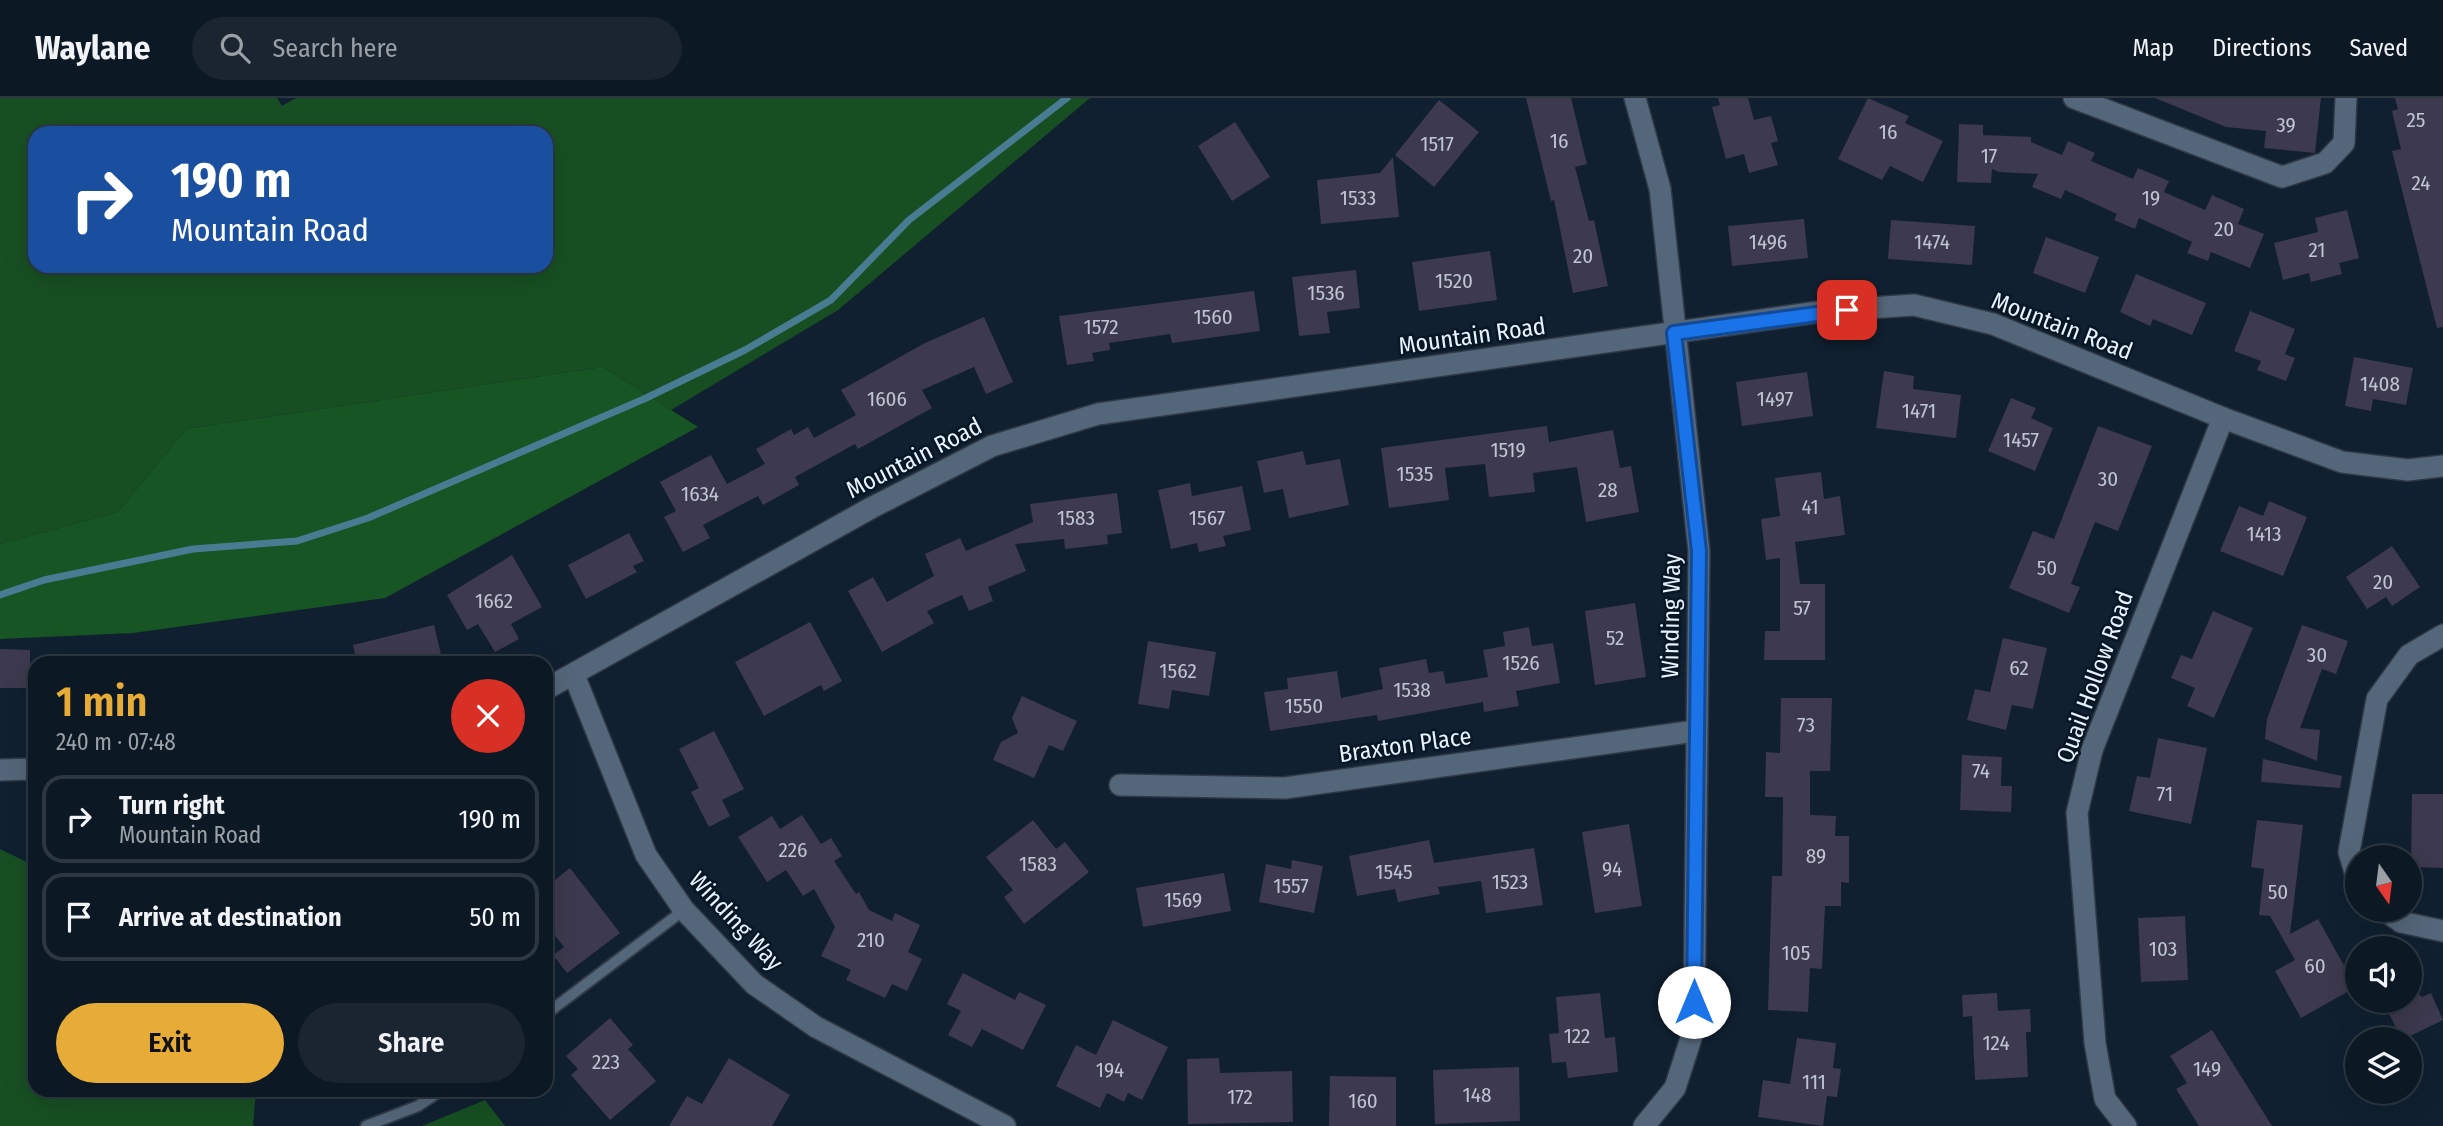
<!DOCTYPE html>
<html lang="en">
<head>
<meta charset="utf-8">
<style>
	body { margin:0; font-family:"Fira Sans Condensed",sans-serif; background:#1a2531; color:#f1f3f6; height:100vh; display:flex; flex-direction:column; font-size:26px; white-space:nowrap }
	* { box-sizing:border-box; margin:0 }
	p { font-size:23px; color:#9aa0a6 }
	.icon { flex:none; width:38px; height:38px; fill:none; stroke:currentColor; stroke-width:2; stroke-linecap:round; stroke-linejoin:round }
	.map { position:relative; flex:1; overflow:hidden }
	.details { position:absolute; left:28px; top:558px; width:525px; height:441px; display:flex; flex-direction:column; background:#0c1824; border-radius:21px; box-shadow:0 7px 28px #0002,0 0 0 2px #2c3741 }
	.details>* { flex:none }
	.guide { position:absolute; left:28px; top:28px; width:525px; height:147px; border-radius:21px; box-shadow:0 7px 28px #0002,0 0 0 2px #2c3741; background:#1a4fa0; color:#fff; overflow:hidden }
	.needle { width:46px; rotate:166deg }
	.fabs { position:absolute; left:2345px; top:747px; display:grid; gap:14px }
	.fabs a { display:grid; place-items:center; width:77px; height:77px; border-radius:50%; background:#0c1824; box-shadow:0 7px 28px #0002,0 0 0 2px #2c3741; font-size:35px }
	.pin { position:absolute; display:grid; place-items:center; width:60px; height:60px; color:#fff; margin:-30px; border-radius:14px; box-shadow:0 4px 10px #0006 }
	.me { position:absolute; width:77px; margin:-38px; rotate:0deg; stroke-linejoin:round; filter:drop-shadow(0 0 5px #0008) }
	.turn { display:flex; align-items:center; gap:24px; height:147px; padding:0 28px; font-size:32px }
	.turn .icon { width:91px; height:91px; stroke-width:2.5 }
	.turn b { display:block; font-size:49px; line-height:60px }
	.round { display:grid; place-items:center; flex:none; width:74px; height:74px; border-radius:37px; background:#1a2531 }
	.overview { display:flex; align-items:center; justify-content:space-between; height:119px; padding:0 28px }
	h1 { font-size:42px; font-weight:600; line-height:52px; color:#e7ac37 }
	.primary-button { display:flex; gap:14px; margin-top:auto; padding:14px 28px }
	.primary-button a { flex:1; height:80px; border-radius:42px; background:#e7ac37; color:#111; font-size:28px; font-weight:600; line-height:80px; text-align:center }
	.primary-button a+a { background:#1a2531; color:#f1f3f6 }
	ul { padding:0; list-style:none }
	li { display:flex; align-items:center; gap:21px; height:88px; margin:0 14px 10px; padding:0 14px; border:4px solid #2c3741; border-radius:21px }
	li div { flex:1 }
	li b { display:block; font-size:26px }
	li em { font-style:normal }
	header { display:flex; align-items:center; gap:42px; box-sizing:border-box; height:98px; padding:0 35px; background:#0c1824; border-bottom:2px solid #2c3741 }
	header strong { font-size:33px }
	nav { display:flex; gap:38px; margin-inline-start:auto; font-size:24px }
	.search { width:490px; height:63px; background:#1a2531; display:flex; align-items:center; gap:18px; box-sizing:border-box; padding:0 24px; border-radius:38px; color:#9aa0a6; font-size:26px }
	.map>svg:first-child { display:block }
	.green { fill:#174f22; fill-rule:evenodd }
	.forest { fill:#185524 }
	.lines { fill:none; stroke-linecap:round; stroke-linejoin:round }
	.stream { stroke:#497c92; stroke-width:7 }
	.building { fill:#3d394e }
	.service-casing { stroke:#2f3845; stroke-width:14 }
	.minor-casing { stroke:#2f3845; stroke-width:24 }
	.service { stroke:#546679; stroke-width:10 }
	.minor { stroke:#546679; stroke-width:21 }
	.route-casing { stroke:#114b97; stroke-width:18 }
	.route { stroke:#1a73e8; stroke-width:12 }
	.labels { text-anchor:middle; dominant-baseline:central; stroke-width:5; stroke-linejoin:round; paint-order:stroke }
	.number-label { font-size:21px; fill:#bec4d3 }
	.street-label { font-size:24px; fill:#e9f3ff; stroke:#071726 }
</style>
</head>
<body>
<header>
<strong>Waylane</strong>
<div class="search"><svg class="icon" aria-label="search" viewBox="0 0 24 24"><circle cx="10" cy="10" r="6"/><path d="M15 15l6 6"/></svg>Search here</div>
<nav><a>Map</a><a>Directions</a><a>Saved</a></nav>
</header>
<div class="map">
<svg width="2443" height="1028" viewBox="0 0 2443 1028">
	<rect width="100%" height="100%" fill="#102030"/>
	<g class="green">
		<path d="M0 0H277L282 8 296 0H1090L838 212 671 312 603 269 186 331 118 414 0 446ZM35 35H546V168H35Z"/>
		<polygon points="0,751 35,768 35,992 256,992 253,1028 0,1028"/>
		<polygon points="485,1002 505,1028 422,1028"/>
	</g>
	<polygon class="forest" points="603,269 698,329 385,500 133,535 0,541 0,446 118,414 186,331"/>
	<g class="lines">
		<polyline class="stream" points="0,497 44,482 193,451 297,443 368,420 644,301 745,252 831,202 909,122 1067,0"/>
	</g>
	<g class="building">
		<polygon points="1526,0 1571,0 1587,66 1575,69 1589,123 1594,122 1608,188 1573,195 1554,102 1551,103"/>
		<polygon points="1718,0 1748,0 1754,22 1771,18 1778,43 1771,45 1778,67 1749,75 1744,56 1726,61 1712,9 1720,7"/>
		<polygon points="1868,0 1909,18 1905,25 1943,43 1923,84 1890,68 1882,82 1838,61"/>
		<polygon points="2155,0 2321,0 2315,55 2264,50 2266,33 2226,29"/>
		<polygon points="2395,0 2443,0 2443,229 2437,230 2392,53 2401,51 2392,13 2398,11"/>
		<polygon points="1439,2 1479,34 1434,89 1395,57"/>
		<polygon points="1235,24 1270,79 1232,103 1198,48"/>
		<polygon points="1959,26 1983,27 1983,37 2031,39 2031,44 2062,57 2068,43 2095,55 2091,63 2133,81 2138,70 2169,83 2164,94 2205,112 2212,97 2244,111 2238,126 2264,136 2250,170 2211,154 2208,163 2187,155 2192,144 2139,120 2135,131 2114,122 2117,116 2065,92 2061,101 2032,89 2038,76 1999,74 1992,71 1991,85 1957,84"/>
		<polygon points="1393,59 1399,119 1321,126 1317,82 1380,75"/>
		<polygon points="2347,112 2359,160 2339,165 2342,176 2311,184 2309,175 2283,182 2274,145 2318,134 2315,120"/>
		<polygon points="1804,121 1808,160 1732,168 1728,128"/>
		<polygon points="1891,122 1975,128 1972,167 1888,161"/>
		<polygon points="2046,139 2099,159 2085,195 2033,175"/>
		<polygon points="1490,153 1497,202 1419,213 1412,164"/>
		<polygon points="1356,172 1360,210 1327,214 1330,235 1299,238 1292,179"/>
		<polygon points="2136,176 2206,205 2192,237 2153,221 2150,228 2120,214"/>
		<polygon points="1254,193 1260,233 1172,245 1170,236 1109,245 1110,252 1092,255 1094,263 1067,267 1059,218"/>
		<polygon points="2250,213 2295,231 2285,256 2295,260 2286,283 2257,272 2261,263 2234,253"/>
		<polygon points="984,219 1013,284 986,296 974,269 922,292 932,310 858,351 855,346 795,379 799,387 763,407 758,398 703,427 710,440 683,454 664,419 676,413 660,384 711,357 727,386 765,366 756,351 791,331 794,337 808,329 814,340 856,317 841,292 925,245"/>
		<polygon points="2354,259 2413,270 2406,307 2373,301 2371,313 2345,308"/>
		<polygon points="1884,273 1914,278 1913,291 1961,297 1956,340 1876,330"/>
		<polygon points="1807,274 1813,318 1742,328 1736,284"/>
		<polygon points="2011,300 2036,310 2031,320 2053,330 2035,373 1988,353"/>
		<polygon points="1547,328 1549,344 1613,332 1620,370 1631,368 1639,414 1586,424 1577,369 1533,375 1535,394 1489,399 1485,366 1445,370 1449,402 1389,410 1381,350"/>
		<polygon points="2098,328 2152,348 2118,433 2095,424 2071,486 2080,489 2069,515 2009,490 2033,433 2054,441"/>
		<polygon points="1303,353 1306,367 1340,361 1349,407 1289,420 1283,391 1264,395 1257,363"/>
		<polygon points="1821,374 1824,401 1840,398 1845,437 1795,444 1800,486 1825,486 1825,562 1764,562 1765,533 1780,533 1780,460 1766,462 1761,421 1780,418 1775,380"/>
		<polygon points="1190,385 1192,398 1242,388 1251,432 1223,438 1226,448 1199,454 1197,445 1171,451 1158,392"/>
		<polygon points="1117,395 1122,435 1107,437 1108,446 1065,451 1064,441 1015,446 1026,473 988,489 993,503 969,513 962,497 927,513 934,525 882,554 848,493 873,479 887,504 934,478 925,456 960,440 966,453 1033,424 1030,406"/>
		<polygon points="2269,403 2307,419 2283,478 2220,453 2239,408 2263,418"/>
		<polygon points="629,435 644,463 633,468 637,474 586,501 568,467"/>
		<polygon points="2392,448 2420,489 2392,508 2386,499 2367,511 2346,479"/>
		<polygon points="512,457 542,509 511,526 519,541 495,554 478,526 467,532 447,497"/>
		<polygon points="1635,505 1646,579 1595,587 1585,513"/>
		<polygon points="2213,513 2253,530 2214,620 2187,608 2195,590 2171,580 2181,557 2192,561"/>
		<polygon points="810,524 842,583 824,593 821,587 764,618 735,564"/>
		<polygon points="434,527 443,565 357,565 353,547"/>
		<polygon points="2302,527 2348,543 2336,576 2322,571 2300,630 2320,632 2317,663 2265,641 2267,621"/>
		<polygon points="1529,529 1532,548 1553,545 1560,585 1516,593 1519,608 1484,614 1483,604 1378,623 1377,617 1270,633 1264,594 1288,591 1287,580 1337,573 1341,600 1383,591 1379,570 1426,561 1429,575 1443,573 1446,586 1488,579 1483,552 1505,548 1503,534"/>
		<polygon points="2003,540 2047,550 2033,611 2012,607 2006,632 1967,622 1975,591 1990,594"/>
		<polygon points="1148,543 1216,554 1209,598 1172,592 1169,611 1138,606"/>
		<polygon points="0,551 30,552 30,590 0,590"/>
		<polygon points="1022,598 1077,623 1063,653 1049,647 1034,680 993,662 1001,644 1018,635 1012,620"/>
		<polygon points="1781,600 1832,600 1830,673 1810,673 1810,717 1836,718 1835,738 1849,738 1849,785 1841,784 1841,808 1825,808 1822,871 1810,870 1808,914 1768,912 1772,778 1782,778 1783,699 1765,699 1766,654 1780,655"/>
		<polygon points="714,633 744,691 722,702 730,718 709,729 691,694 699,690 679,651"/>
		<polygon points="2158,640 2207,650 2191,726 2129,713 2137,678 2150,680"/>
		<polygon points="1962,657 2002,659 2001,688 2012,688 2011,714 1960,712"/>
		<polygon points="2263,661 2342,678 2340,690 2261,684"/>
		<polygon points="2412,696 2443,696 2443,770 2411,769"/>
		<polygon points="802,717 821,746 831,740 842,758 834,763 856,796 859,794 869,812 892,823 895,815 920,827 908,854 922,861 907,893 892,886 885,900 846,882 851,872 821,858 835,829 814,791 803,798 786,772 767,784 738,739 772,718 780,731"/>
		<polygon points="1033,722 1056,751 1065,744 1089,774 1024,826 1004,799 1013,792 986,759"/>
		<polygon points="2257,722 2303,727 2290,836 2318,821 2356,889 2301,920 2275,873 2295,862 2270,818 2259,817 2264,771 2251,769"/>
		<polygon points="1629,726 1642,808 1595,815 1582,734"/>
		<polygon points="1429,742 1434,765 1534,750 1543,807 1486,815 1481,783 1438,789 1440,796 1398,804 1395,791 1357,798 1349,758"/>
		<polygon points="1292,762 1323,768 1314,815 1259,804 1266,766 1291,771"/>
		<polygon points="570,770 620,835 567,875 553,857 564,849 546,826 546,789"/>
		<polygon points="1224,775 1231,813 1143,829 1136,790"/>
		<polygon points="2185,818 2188,882 2141,884 2138,820"/>
		<polygon points="963,875 1015,902 1019,894 1046,907 1023,952 982,931 972,949 948,937 961,913 947,906"/>
		<polygon points="2410,888 2422,899 2431,895 2443,922 2402,942 2383,903 2410,903"/>
		<polygon points="1600,895 1605,940 1615,939 1618,974 1568,980 1566,964 1552,965 1549,936 1559,935 1556,899"/>
		<polygon points="1997,895 1998,913 2030,911 2031,934 2026,934 2028,979 1975,982 1972,918 1963,919 1962,897"/>
		<polygon points="610,920 633,947 628,951 656,983 610,1022 571,977 578,971 566,958"/>
		<polygon points="1113,922 1168,949 1142,1002 1128,995 1124,1004 1107,995 1100,1010 1056,988 1076,947 1096,957"/>
		<polygon points="2212,932 2272,1028 2199,1028 2176,991 2187,985 2170,958"/>
		<polygon points="1797,940 1836,945 1833,970 1841,971 1837,999 1827,998 1823,1028 1758,1019 1763,982 1790,986"/>
		<polygon points="729,960 790,997 772,1028 669,1028 687,998 702,1006"/>
		<polygon points="1219,960 1220,975 1292,973 1293,1024 1188,1026 1187,961"/>
		<polygon points="1519,969 1520,1023 1435,1026 1433,972"/>
		<polygon points="1330,978 1396,979 1396,1028 1329,1028"/>
	</g>
	<g class="lines">
		<defs>
			<g id="service">
				<polyline points="546,916 684,812"/>
				<polyline points="366,1028 418,1008 442,992"/>
			</g>
			<g id="minor">
				<polyline points="1635,0 1660,91 1699,453 1694,931 1675,990 1644,1028"/>
				<polyline points="2074,0 2282,79 2325,65 2344,45 2346,0"/>
				<polyline points="574,577 646,757 684,812 754,886 816,929 1005,1028"/>
				<polyline points="546,591 871,410 992,348 1098,316 1825,213 1914,207 1993,226 2223,320 2342,364 2408,372 2443,368"/>
				<polyline points="0,672 35,671"/>
				<polyline points="1120,687 1285,690 1695,633"/>
				<polyline points="2357,781 2349,754 2377,601 2409,557 2443,537"/>
				<polyline points="2384,812 2401,824 2443,833"/>
				<polyline points="2126,1028 2105,1001 2095,945 2077,715 2092,652 2223,320"/>
			</g>
		</defs>
		<use href="#service" class="service-casing"/>
		<use href="#minor" class="minor-casing"/>
		<use href="#service" class="service"/>
		<use href="#minor" class="minor"/>
	</g>
	<g class="lines">
		<defs>
			<polyline id="route" points="1694,904 1699,453 1674,235 1847,212"/>
		</defs>
		<use href="#route" class="route-casing"/>
		<use href="#route" class="route"/>
	</g>
	<g class="labels">
		<g class="number-label">
			<text x="2416" y="22">25</text>
			<text x="2286" y="27">39</text>
			<text x="1888" y="34">16</text>
			<text x="1559" y="43">16</text>
			<text x="1437" y="46">1517</text>
			<text x="1989" y="58">17</text>
			<text x="2421" y="85">24</text>
			<text x="1358" y="100">1533</text>
			<text x="2151" y="100">19</text>
			<text x="2224" y="131">20</text>
			<text x="1768" y="144">1496</text>
			<text x="1932" y="144">1474</text>
			<text x="2317" y="152">21</text>
			<text x="1583" y="158">20</text>
			<text x="1454" y="183">1520</text>
			<text x="1326" y="195">1536</text>
			<text x="1213" y="219">1560</text>
			<text x="1101" y="229">1572</text>
			<text x="2380" y="286">1408</text>
			<text x="887" y="301">1606</text>
			<text x="1775" y="301">1497</text>
			<text x="1919" y="313">1471</text>
			<text x="2021" y="342">1457</text>
			<text x="1508" y="352">1519</text>
			<text x="1415" y="376">1535</text>
			<text x="2108" y="381">30</text>
			<text x="1608" y="392">28</text>
			<text x="700" y="396">1634</text>
			<text x="1810" y="409">41</text>
			<text x="1076" y="420">1583</text>
			<text x="1207" y="420">1567</text>
			<text x="2264" y="436">1413</text>
			<text x="2047" y="470">50</text>
			<text x="2383" y="484">20</text>
			<text x="494" y="503">1662</text>
			<text x="1802" y="510">57</text>
			<text x="1615" y="540">52</text>
			<text x="2317" y="557">30</text>
			<text x="1521" y="565">1526</text>
			<text x="2019" y="570">62</text>
			<text x="1178" y="573">1562</text>
			<text x="1412" y="592">1538</text>
			<text x="1304" y="608">1550</text>
			<text x="1806" y="627">73</text>
			<text x="1981" y="673">74</text>
			<text x="2165" y="696">71</text>
			<text x="793" y="752">226</text>
			<text x="1816" y="758">89</text>
			<text x="1038" y="766">1583</text>
			<text x="1612" y="771">94</text>
			<text x="1394" y="774">1545</text>
			<text x="1510" y="784">1523</text>
			<text x="1291" y="788">1557</text>
			<text x="2278" y="794">50</text>
			<text x="1183" y="802">1569</text>
			<text x="871" y="842">210</text>
			<text x="2163" y="851">103</text>
			<text x="1796" y="855">105</text>
			<text x="2315" y="868">60</text>
			<text x="1577" y="938">122</text>
			<text x="1996" y="945">124</text>
			<text x="606" y="964">223</text>
			<text x="2207" y="971">149</text>
			<text x="1110" y="972">194</text>
			<text x="1814" y="984">111</text>
			<text x="1477" y="997">148</text>
			<text x="1240" y="999">172</text>
			<text x="1363" y="1003">160</text>
		</g>
		<g class="street-label">
			<text transform="translate(2062 228) rotate(21)">Mountain Road</text>
			<text transform="translate(1472 238) rotate(-8)">Mountain Road</text>
			<text transform="translate(914 360) rotate(-27)">Mountain Road</text>
			<text transform="translate(1671 518) rotate(-89)">Winding Way</text>
			<text transform="translate(2095 579) rotate(-70)">Quail Hollow Road</text>
			<text transform="translate(1405 647) rotate(-8)">Braxton Place</text>
			<text transform="translate(736 823) rotate(47)">Winding Way</text>
		</g>
	</g>
</svg>
<div class="fabs">
<a><svg class="needle" viewBox="-14 -14 28 28"><path d="M0-13l5 13h-10z" fill="#e53935"/><path d="M0 13l5-13h-10z" fill="#9aa0a6"/></svg></a>
<a><svg class="icon" aria-label="sound" viewBox="0 0 24 24"><path d="M4 9h4l5-4v14l-5-4H4zM17 9q2 3 0 6"/></svg></a>
<a><svg class="icon" aria-label="layers" viewBox="0 0 24 24"><path d="M12 4l9 5-9 5-9-5zM3 14l9 5 9-5"/></svg></a>
</div>
<div class="pin" style="left:1847px;top:212px;background:#d93025"><svg class="icon" aria-label="arrive" viewBox="0 0 24 24"><path d="M6 21V4h12l-3 4 3 4H6"/></svg></div>
<svg class="me" style="left:1694px;top:904px" viewBox="-20 -20 40 40"><circle r="19" fill="#fff"/><path d="M0-13L10 11 0 6-10 11z" fill="#1a73e8"/></svg>
<div class="guide">
<div class="turn"><svg class="icon" aria-label="right" viewBox="0 0 24 24"><path d="M7 20v-9h11M14 6l5 5-5 5"/></svg><div><b>190 m</b>Mountain Road</div></div>
</div>
<section class="details">
<div class="overview"><div><h1>1 min</h1><p>240 m · 07:48</p></div><a class="round" style="background:#d93025;color:#fff"><svg class="icon" aria-label="close" viewBox="0 0 24 24"><path d="M6 6l12 12M18 6L6 18"/></svg></a></div>
<ul>
<li><svg class="icon" aria-label="right" viewBox="0 0 24 24"><path d="M7 20v-9h11M14 6l5 5-5 5"/></svg><div><b>Turn right</b><p>Mountain Road</p></div><em>190 m</em></li>
<li><svg class="icon" aria-label="arrive" viewBox="0 0 24 24"><path d="M6 21V4h12l-3 4 3 4H6"/></svg><div><b>Arrive at destination</b></div><em>50 m</em></li>
</ul>
<div class="primary-button"><a>Exit</a><a>Share</a></div>
</section>
</div>
</body>
</html>
